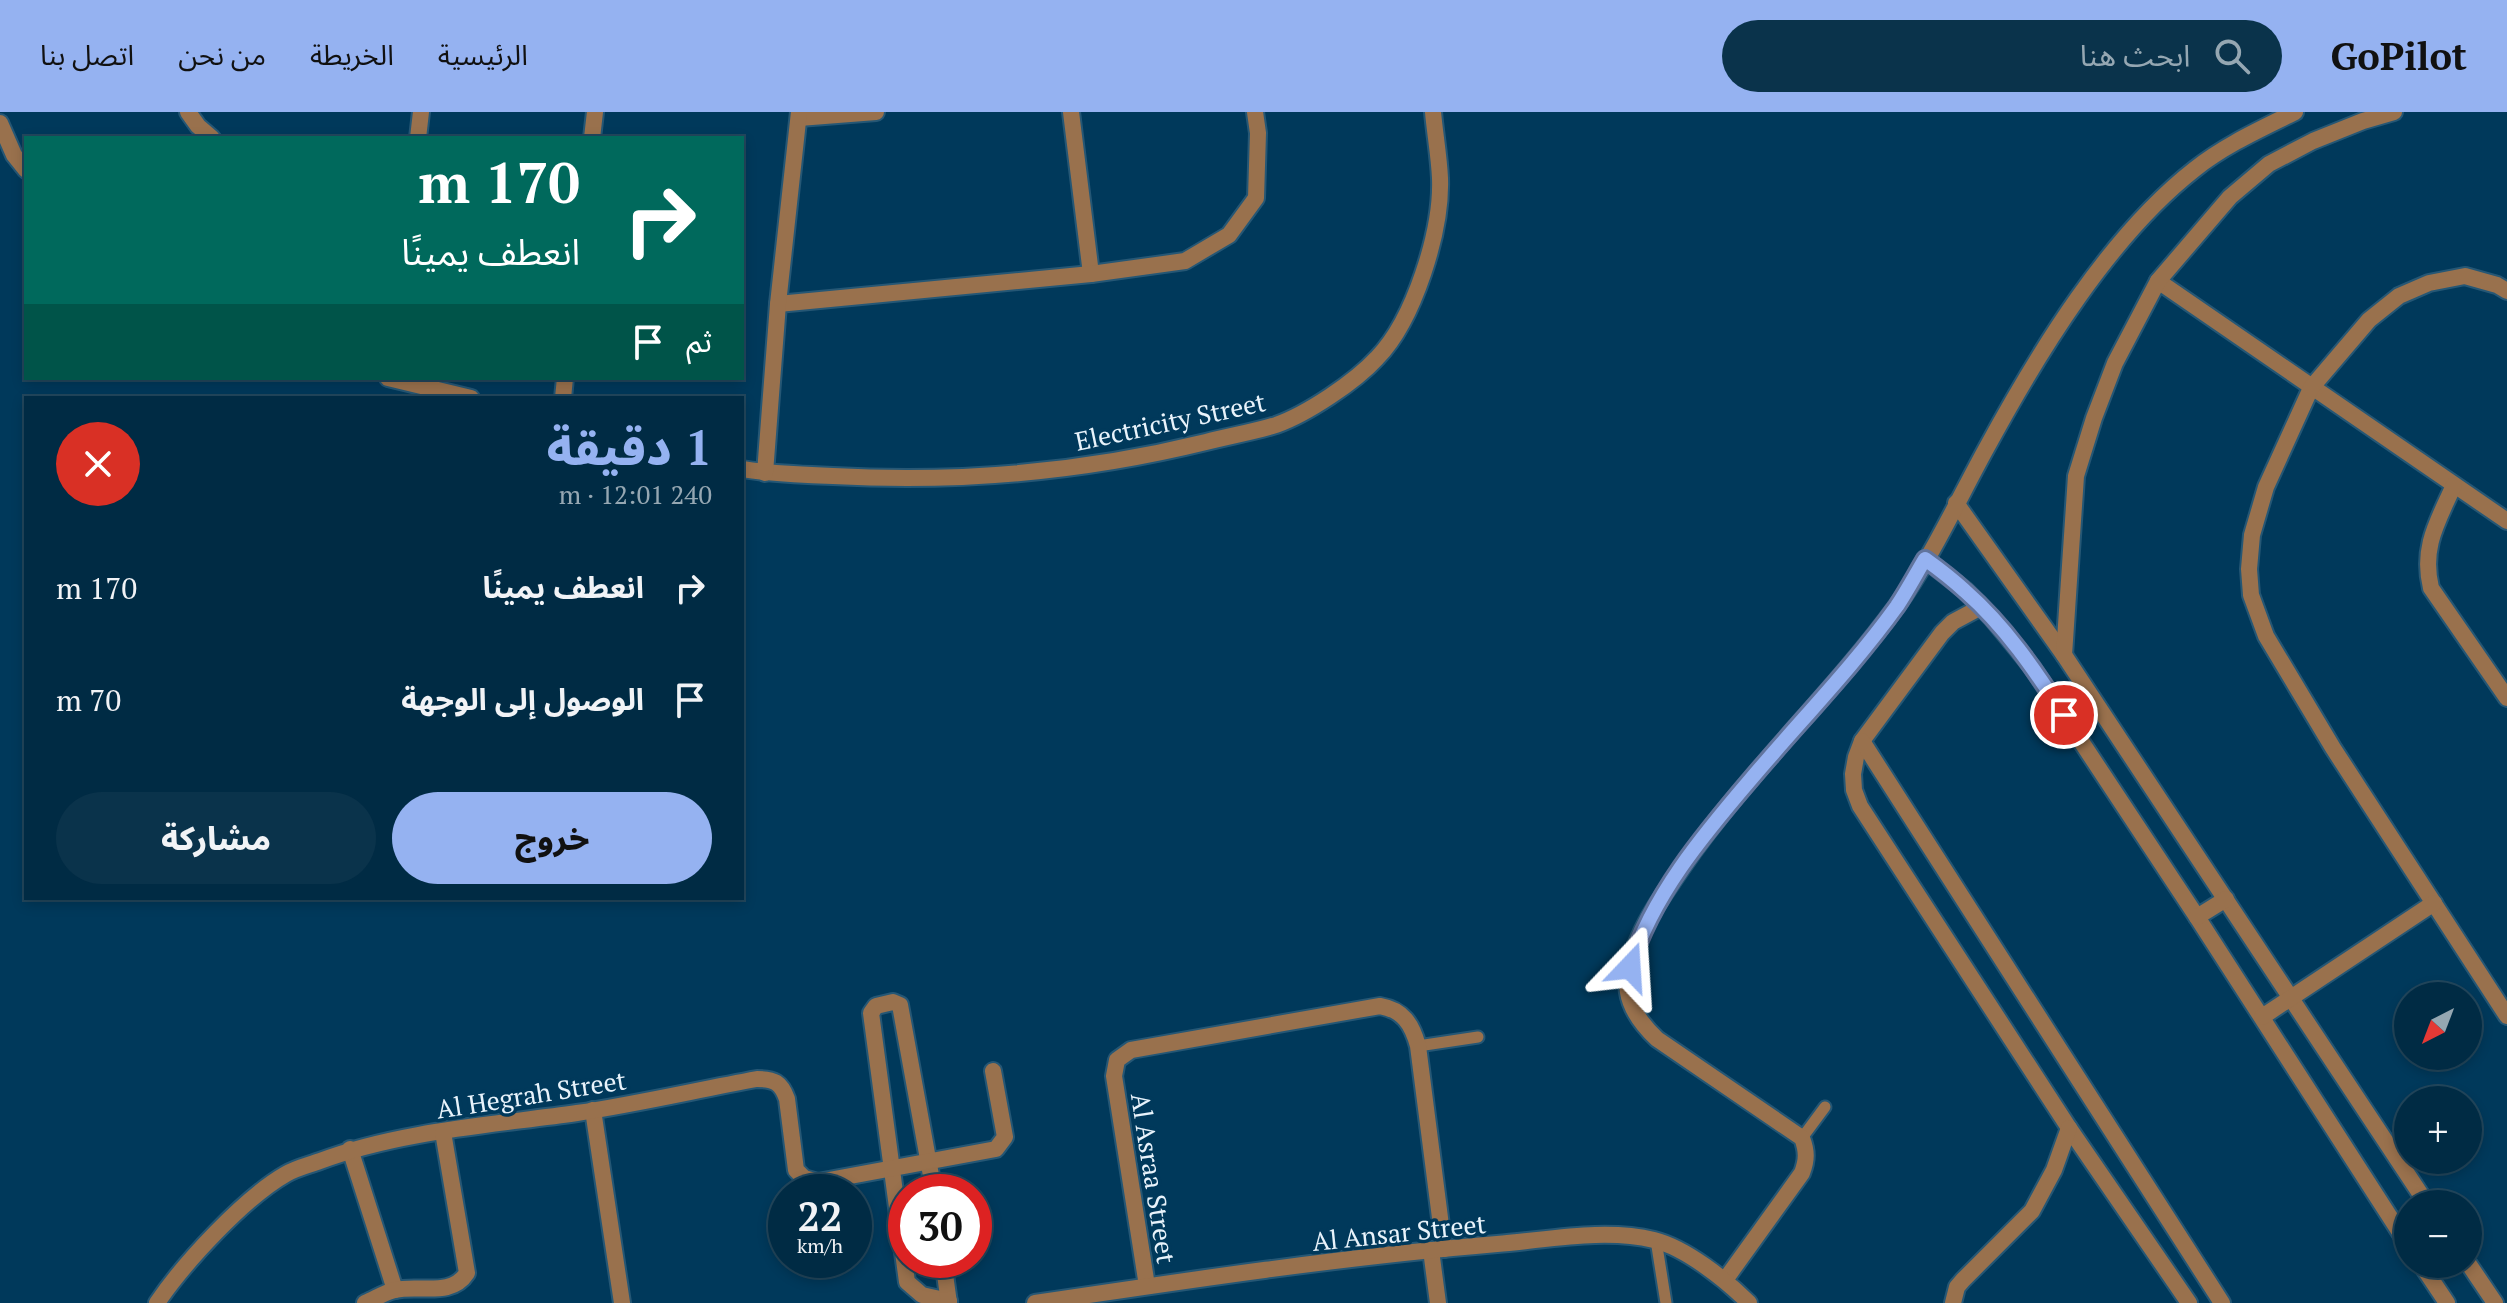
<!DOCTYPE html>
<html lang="ar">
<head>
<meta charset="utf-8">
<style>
	body { margin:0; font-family:"PT Serif","Noto Sans Arabic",serif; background:#0a334b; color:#f1f3f6; direction:rtl; height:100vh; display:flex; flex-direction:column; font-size:30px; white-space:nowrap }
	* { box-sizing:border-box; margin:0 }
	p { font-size:26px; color:#95a7b2 }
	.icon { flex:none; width:44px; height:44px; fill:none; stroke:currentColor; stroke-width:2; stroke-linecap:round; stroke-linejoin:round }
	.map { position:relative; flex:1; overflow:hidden; direction:ltr }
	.panel { position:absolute; left:24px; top:284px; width:720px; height:504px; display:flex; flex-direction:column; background:#002b44; border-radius:0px; box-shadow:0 4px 12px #0003,0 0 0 2px #22475d; direction:rtl }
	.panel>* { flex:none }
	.hud { position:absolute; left:24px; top:24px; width:720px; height:244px; border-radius:0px; box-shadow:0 4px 12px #0003,0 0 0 2px #22475d; direction:rtl; background:#00695c; color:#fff; overflow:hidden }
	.needle { width:52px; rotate:222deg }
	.fabs { position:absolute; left:2394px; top:870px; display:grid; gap:16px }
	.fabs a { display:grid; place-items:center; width:88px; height:88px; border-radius:50%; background:#002b44; box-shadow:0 4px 12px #0003,0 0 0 2px #22475d; font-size:40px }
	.speed { position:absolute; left:768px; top:1062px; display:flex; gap:16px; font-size:40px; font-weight:700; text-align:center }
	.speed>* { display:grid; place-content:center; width:104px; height:104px; border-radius:50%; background:#002b44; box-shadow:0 4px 12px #0003,0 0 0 2px #22475d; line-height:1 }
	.speed small { font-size:20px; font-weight:400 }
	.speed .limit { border:12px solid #d22; background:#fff; color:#111 }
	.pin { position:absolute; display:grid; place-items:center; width:68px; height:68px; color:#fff; margin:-34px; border:4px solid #fff; border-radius:50%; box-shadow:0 2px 8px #0007 }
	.me { position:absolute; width:88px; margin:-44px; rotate:20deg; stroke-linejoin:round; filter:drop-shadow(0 0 6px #0008) }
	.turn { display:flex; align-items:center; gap:28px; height:168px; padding:0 32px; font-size:36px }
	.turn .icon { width:104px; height:104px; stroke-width:2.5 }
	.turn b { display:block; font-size:56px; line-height:68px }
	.then { display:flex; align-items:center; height:76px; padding:0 32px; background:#0003; gap:16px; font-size:30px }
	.round { display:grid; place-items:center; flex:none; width:84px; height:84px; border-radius:42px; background:#0a334b }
	.head { display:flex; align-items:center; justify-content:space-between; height:136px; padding:0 32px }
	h1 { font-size:48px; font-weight:800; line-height:60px; color:#95b2f1 }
	.cta { display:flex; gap:16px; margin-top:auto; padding:16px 32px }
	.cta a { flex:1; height:92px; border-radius:48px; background:#95b2f1; color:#111; font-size:32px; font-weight:800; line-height:92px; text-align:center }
	.cta a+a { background:#0a334b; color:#f1f3f6 }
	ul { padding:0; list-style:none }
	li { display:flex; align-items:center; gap:24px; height:112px; padding:0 32px }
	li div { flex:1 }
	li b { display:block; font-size:30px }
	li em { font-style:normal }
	header { display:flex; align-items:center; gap:48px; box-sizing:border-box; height:112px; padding:0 40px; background:#95b2f1; color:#111 }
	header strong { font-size:38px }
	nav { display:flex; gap:44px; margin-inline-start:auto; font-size:28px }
	.search { width:560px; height:72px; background:#0a334b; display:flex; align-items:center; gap:20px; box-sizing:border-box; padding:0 28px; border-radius:44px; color:#95a7b2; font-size:30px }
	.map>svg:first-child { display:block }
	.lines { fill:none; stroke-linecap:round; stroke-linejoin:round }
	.service-casing { stroke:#255775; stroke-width:15 }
	.minor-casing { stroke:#255775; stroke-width:20 }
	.service { stroke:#99714d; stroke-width:11 }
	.minor { stroke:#99714d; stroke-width:16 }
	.route-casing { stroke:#61749d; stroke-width:20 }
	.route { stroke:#95b2f1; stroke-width:14 }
	.labels { text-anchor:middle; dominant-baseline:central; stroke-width:7; stroke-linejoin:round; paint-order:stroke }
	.street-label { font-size:26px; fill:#e8f3fb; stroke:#00395b }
</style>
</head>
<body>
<header>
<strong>GoPilot</strong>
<div class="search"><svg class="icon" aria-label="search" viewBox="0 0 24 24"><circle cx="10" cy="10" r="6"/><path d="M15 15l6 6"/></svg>ابحث هنا</div>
<nav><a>الرئيسية</a><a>الخريطة</a><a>من نحن</a><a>اتصل بنا</a></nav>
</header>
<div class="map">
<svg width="2507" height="1191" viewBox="0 0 2507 1191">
	<rect width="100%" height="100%" fill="#00395b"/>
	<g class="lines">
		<defs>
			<g id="service">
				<polyline points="1418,934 1478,925"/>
				<polyline points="1802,1026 1825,995"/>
				<polyline points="1656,1128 1666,1191"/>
			</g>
			<g id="minor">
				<polyline points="188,0 198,14 212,26"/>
				<polyline points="1071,0 1091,162"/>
				<polyline points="799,6 876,0"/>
				<polyline points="0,11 14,43 26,58"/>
				<polyline points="418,26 421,0"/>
				<polyline points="592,26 595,0"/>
				<polyline points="2158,169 2507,409"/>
				<polyline points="2507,179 2497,173 2465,164 2429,171 2399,184 2369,208 2311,276 2266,375 2252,423 2249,457 2251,483 2266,524 2333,636 2507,904"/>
				<polyline points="778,192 1091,162 1185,149 1229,123 1256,86 1258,21 1255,0"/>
				<polyline points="388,266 471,286"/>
				<polyline points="563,286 565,266"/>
				<path d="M742 357C772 362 802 363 833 364 957 371 1084 360 1206 330 1229 324 1254 320 1276 313 1307 302 1355 270 1377 246 1414 208 1442 119 1440 66 1439 44 1435 22 1433 0"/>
				<polyline points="765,361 778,192 799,0"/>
				<path d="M2454 373C2438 409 2421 435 2431 476L2507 586"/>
				<polyline points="1956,391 2064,543 2427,1092"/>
				<polyline points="1925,447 1966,479 1991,505 2032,555 2197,805 2408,1133"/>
				<polyline points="1981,495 1953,510 1942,521 1862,629 1856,645 1853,662 1854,678 1860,694 2069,1016 2189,1191"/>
				<polyline points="2064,543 2076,364 2094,306 2115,251 2158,169 2230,85 2269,52 2313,29 2363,9 2394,0"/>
				<polyline points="1862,629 2222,1191"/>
				<polyline points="2197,805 2226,787"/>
				<polyline points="2262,905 2434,791"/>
				<polyline points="593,998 622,1191"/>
				<polyline points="350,1037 395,1178"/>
				<polyline points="934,1080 900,893 893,890 876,894 871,901 907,1170 922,1183 949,1189"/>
				<polyline points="1431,1138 1438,1191"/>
				<polyline points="943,1148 949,1191"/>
				<polyline points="2468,1151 2495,1191"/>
				<polyline points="2421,1152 2447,1191"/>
				<path d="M1725 1168 1802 1061C1807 1048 1807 1039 1802 1026L1657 927C1622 894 1620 868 1640 824 1650 800 1667 778 1681 757 1745 663 1829 586 1896 495 1931 447 1958 388 1986 337 2038 241 2109 124 2195 57 2225 33 2261 17 2295 0"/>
				<path d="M1147 1174 1114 964 1117 948 1131 938 1380 894C1403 898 1412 912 1418 934L1444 1137"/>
				<path d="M157 1191C184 1151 244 1086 286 1062 296 1056 309 1053 320 1049 399 1019 493 1013 577 1001 637 992 697 978 757 967 774 967 781 970 787 987L796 1058 804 1066 818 1070 996 1037 1005 1025 993 959"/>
				<path d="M365 1191C375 1187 385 1180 395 1178 419 1172 451 1186 467 1161L443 1020"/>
				<path d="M1035 1191C1189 1168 1343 1145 1497 1132 1548 1128 1604 1116 1654 1128 1686 1136 1726 1168 1749 1191"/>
				<polyline points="1953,1191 1957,1175 1963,1168 2032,1099 2054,1058 2069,1016"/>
			</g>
		</defs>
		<use href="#service" class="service-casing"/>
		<use href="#minor" class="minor-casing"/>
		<use href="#service" class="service"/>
		<use href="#minor" class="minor"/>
	</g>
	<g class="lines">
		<defs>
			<path id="route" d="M1630 855C1652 784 1703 723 1751 667 1800 609 1853 555 1897 494 1907 479 1916 462 1925 447 1939 457 1952 467 1965 479 2005 514 2035 558 2064 603"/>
		</defs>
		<use href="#route" class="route-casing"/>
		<use href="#route" class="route"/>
	</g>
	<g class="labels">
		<g class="street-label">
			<text transform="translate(1170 309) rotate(-12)">Electricity Street</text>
			<text transform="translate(531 982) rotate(-9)">Al Hegrah Street</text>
			<text transform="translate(1154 1066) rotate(81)">Al Asraa Street</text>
			<text transform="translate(1399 1120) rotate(-6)">Al Ansar Street</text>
		</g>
	</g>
</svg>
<div class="fabs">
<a><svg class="needle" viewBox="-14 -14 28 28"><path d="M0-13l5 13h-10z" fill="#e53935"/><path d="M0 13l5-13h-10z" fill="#95a7b2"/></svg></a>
<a>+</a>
<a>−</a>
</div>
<div class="speed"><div>22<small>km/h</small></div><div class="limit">30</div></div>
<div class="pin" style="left:2064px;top:603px;background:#d93025"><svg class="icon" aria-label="arrive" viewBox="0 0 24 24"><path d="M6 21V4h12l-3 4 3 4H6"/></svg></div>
<svg class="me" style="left:1630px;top:855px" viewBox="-20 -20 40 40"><path d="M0-17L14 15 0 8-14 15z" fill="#95b2f1" stroke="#fff" stroke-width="4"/></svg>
<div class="hud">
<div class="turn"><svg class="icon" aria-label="right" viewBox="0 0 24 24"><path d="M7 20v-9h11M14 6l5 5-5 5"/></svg><div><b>170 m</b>انعطف يمينًا</div></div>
<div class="then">ثم<svg class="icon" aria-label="arrive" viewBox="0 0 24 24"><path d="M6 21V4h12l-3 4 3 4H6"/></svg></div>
</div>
<section class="panel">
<div class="head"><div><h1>1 دقيقة</h1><p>240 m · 12:01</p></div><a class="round" style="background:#d93025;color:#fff"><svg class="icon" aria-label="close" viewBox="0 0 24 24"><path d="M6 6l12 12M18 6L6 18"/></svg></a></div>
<ul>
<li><svg class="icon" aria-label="right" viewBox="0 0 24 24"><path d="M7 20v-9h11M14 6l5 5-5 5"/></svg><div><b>انعطف يمينًا</b></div><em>170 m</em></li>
<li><svg class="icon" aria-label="arrive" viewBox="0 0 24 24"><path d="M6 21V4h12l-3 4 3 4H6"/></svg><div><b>الوصول إلى الوجهة</b></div><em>70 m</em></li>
</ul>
<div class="cta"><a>خروج</a><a>مشاركة</a></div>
</section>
</div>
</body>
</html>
